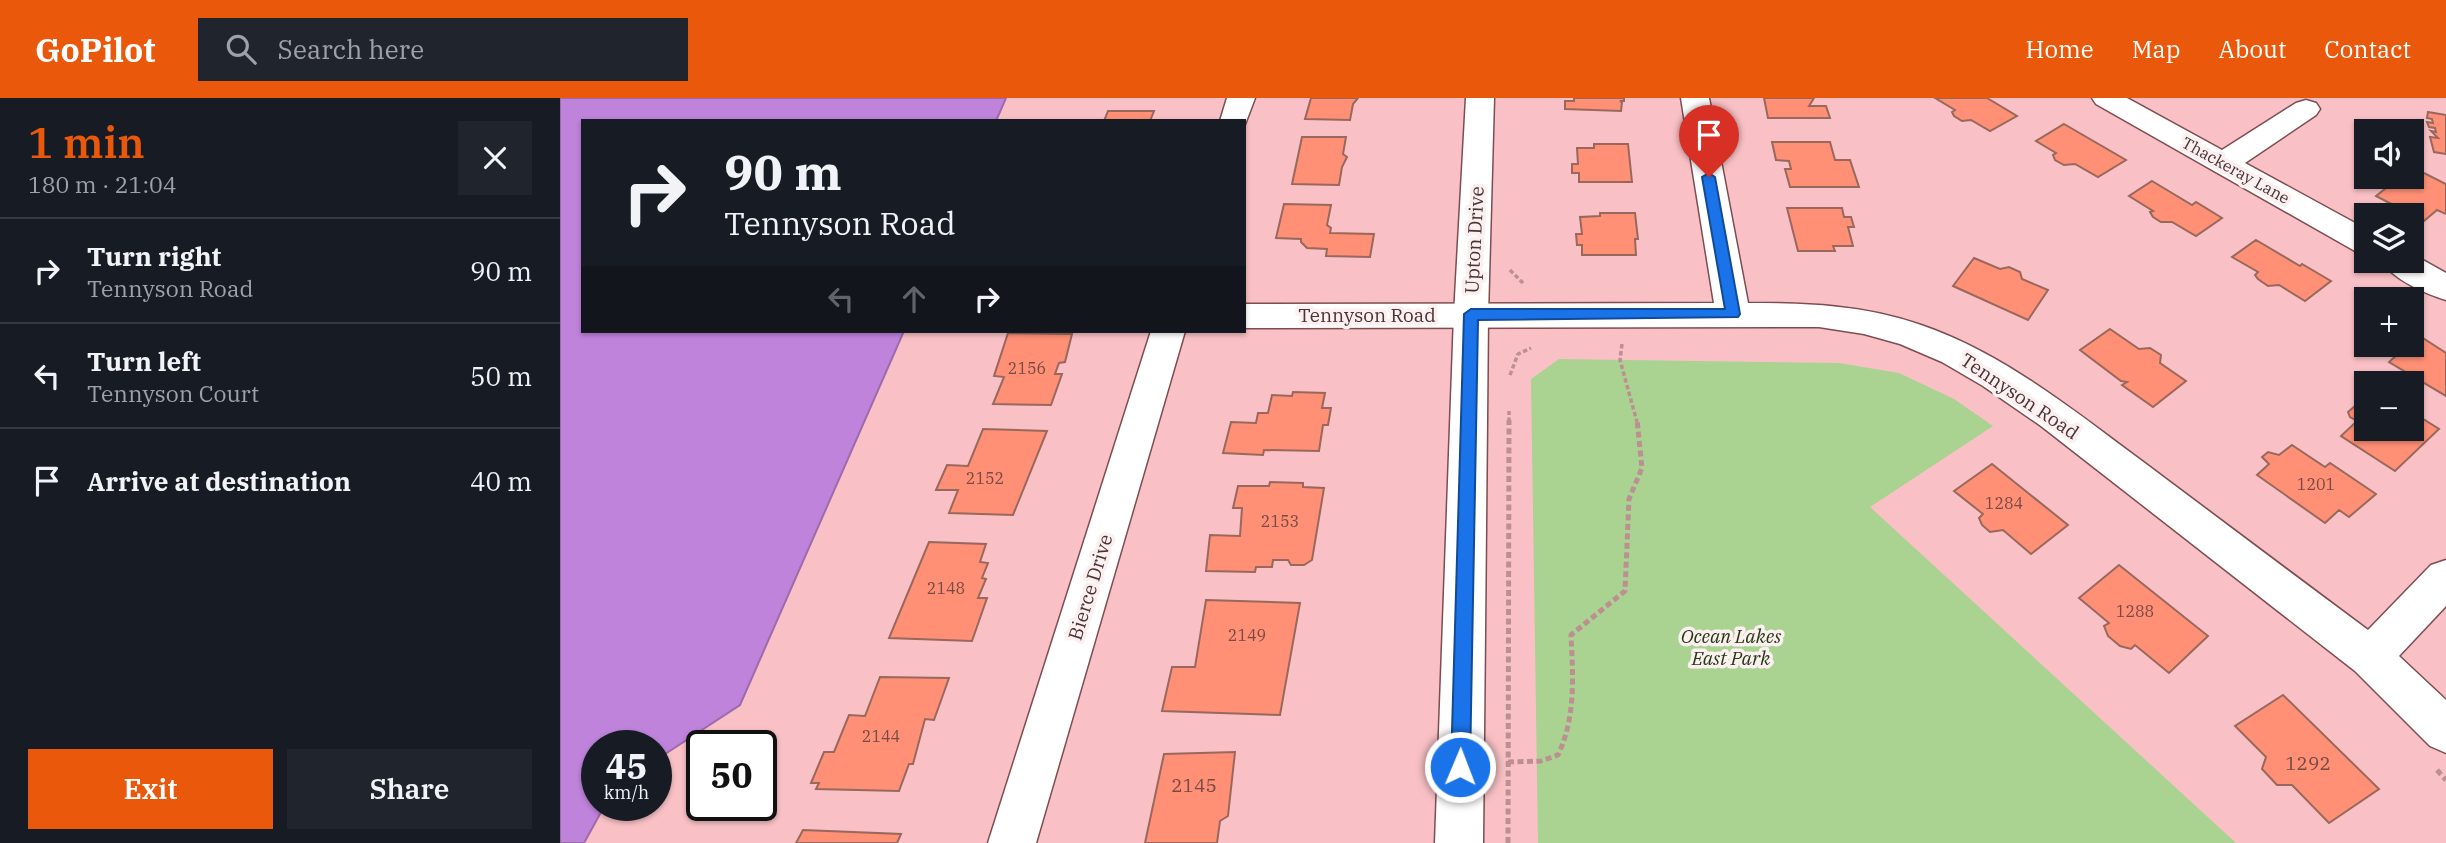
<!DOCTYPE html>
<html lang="en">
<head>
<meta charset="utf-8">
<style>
	body { margin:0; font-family:"IBM Plex Serif",serif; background:#20242c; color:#f1f3f6; height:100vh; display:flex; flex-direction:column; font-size:26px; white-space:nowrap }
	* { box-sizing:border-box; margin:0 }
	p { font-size:23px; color:#9ea1a6 }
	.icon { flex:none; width:38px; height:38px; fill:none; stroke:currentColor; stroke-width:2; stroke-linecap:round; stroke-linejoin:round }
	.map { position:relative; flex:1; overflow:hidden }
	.side { display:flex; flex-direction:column; background:#171b24; width:560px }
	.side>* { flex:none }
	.guide { position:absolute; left:21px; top:21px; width:665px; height:214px; border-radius:0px; box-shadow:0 2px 5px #0004; background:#171b24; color:#f1f3f6; overflow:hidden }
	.fabs { position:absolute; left:1794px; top:21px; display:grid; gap:14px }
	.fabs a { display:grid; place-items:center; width:70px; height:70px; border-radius:0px; background:#171b24; box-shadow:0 2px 5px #0004; font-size:35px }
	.speed { position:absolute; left:21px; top:632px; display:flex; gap:14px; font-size:35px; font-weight:700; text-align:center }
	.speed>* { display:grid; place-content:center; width:91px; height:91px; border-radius:50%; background:#171b24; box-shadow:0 2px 5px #0004; line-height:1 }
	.speed small { font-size:18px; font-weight:400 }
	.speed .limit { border:4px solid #111; border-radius:10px; background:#fff; color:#111 }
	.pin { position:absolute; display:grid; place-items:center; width:60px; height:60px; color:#fff; margin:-72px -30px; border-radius:50% 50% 50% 0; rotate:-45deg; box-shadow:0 0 7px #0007 }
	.pin .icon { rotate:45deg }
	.me { position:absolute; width:77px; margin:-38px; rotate:1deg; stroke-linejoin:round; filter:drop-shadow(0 0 5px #0008) }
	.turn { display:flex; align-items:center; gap:24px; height:147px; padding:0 28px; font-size:32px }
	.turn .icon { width:91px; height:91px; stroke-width:2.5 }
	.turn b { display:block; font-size:49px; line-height:60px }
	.lanes { display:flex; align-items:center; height:66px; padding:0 28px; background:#0003; justify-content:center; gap:35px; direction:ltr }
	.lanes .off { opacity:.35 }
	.round { display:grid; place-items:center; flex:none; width:74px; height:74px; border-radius:0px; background:#20242c }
	.headline { display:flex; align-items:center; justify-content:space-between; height:119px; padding:0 28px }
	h1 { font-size:42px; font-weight:600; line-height:52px; color:#ea580c }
	.primary-button { display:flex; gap:14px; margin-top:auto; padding:14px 28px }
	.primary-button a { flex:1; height:80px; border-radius:0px; background:#ea580c; color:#fff; font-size:28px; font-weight:600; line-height:80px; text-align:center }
	.primary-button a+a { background:#20242c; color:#f1f3f6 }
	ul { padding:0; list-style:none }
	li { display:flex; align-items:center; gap:21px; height:105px; padding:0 28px; border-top:2px solid #363941 }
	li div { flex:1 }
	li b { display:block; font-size:26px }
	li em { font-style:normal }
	header { display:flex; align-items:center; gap:42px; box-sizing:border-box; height:98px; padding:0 35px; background:#ea580c; color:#fff }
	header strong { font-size:33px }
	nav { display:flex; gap:38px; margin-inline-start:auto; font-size:24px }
	.search { width:490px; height:63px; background:#20242c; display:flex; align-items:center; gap:18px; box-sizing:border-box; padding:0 24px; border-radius:0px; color:#9ea1a6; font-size:26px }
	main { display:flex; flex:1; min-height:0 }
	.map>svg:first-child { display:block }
	.green { fill:#aad291 }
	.water { fill:#bf83dc; stroke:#9c6baa; stroke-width:2 }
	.building { fill:#ff9076; stroke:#98685d; stroke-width:2 }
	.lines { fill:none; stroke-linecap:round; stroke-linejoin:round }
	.minor-casing { stroke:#7c4d51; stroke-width:3 }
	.secondary-casing { stroke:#7c4d51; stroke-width:3 }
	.path-far1 { stroke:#bc9093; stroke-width:3.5; stroke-dasharray:4.5 2.5; stroke-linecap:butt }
	.path { stroke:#bc9093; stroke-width:5; stroke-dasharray:6 3.5; stroke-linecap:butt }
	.minor { fill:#fff; fill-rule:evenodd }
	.secondary { fill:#fff; fill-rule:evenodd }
	.route { fill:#1a73e8; stroke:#114b97; stroke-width:2 }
	.labels { text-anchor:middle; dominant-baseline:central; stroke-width:7; stroke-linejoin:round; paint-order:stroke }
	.far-street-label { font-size:16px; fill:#4a3335; stroke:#fbeff0 }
	.number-label { font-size:16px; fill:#774a45 }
	.street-label { font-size:19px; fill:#4a3335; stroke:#fbeff0 }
	.park-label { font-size:19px; font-style:italic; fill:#233913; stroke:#fbeff0 }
	.near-number-label { font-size:19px; fill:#774a45 }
</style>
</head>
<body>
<header>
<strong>GoPilot</strong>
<div class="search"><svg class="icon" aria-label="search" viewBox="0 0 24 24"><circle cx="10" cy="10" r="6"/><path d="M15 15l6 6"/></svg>Search here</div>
<nav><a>Home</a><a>Map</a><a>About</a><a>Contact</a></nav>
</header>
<main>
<section class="side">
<div class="headline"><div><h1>1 min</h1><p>180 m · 21:04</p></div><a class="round"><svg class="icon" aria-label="close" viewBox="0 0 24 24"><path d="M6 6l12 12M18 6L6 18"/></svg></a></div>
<ul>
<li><svg class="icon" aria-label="right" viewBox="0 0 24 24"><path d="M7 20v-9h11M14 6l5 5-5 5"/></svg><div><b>Turn right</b><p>Tennyson Road</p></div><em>90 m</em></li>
<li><svg class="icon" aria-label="left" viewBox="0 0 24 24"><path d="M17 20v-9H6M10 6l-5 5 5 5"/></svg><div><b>Turn left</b><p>Tennyson Court</p></div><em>50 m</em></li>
<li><svg class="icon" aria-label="arrive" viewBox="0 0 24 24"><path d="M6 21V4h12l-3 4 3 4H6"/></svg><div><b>Arrive at destination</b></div><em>40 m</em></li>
</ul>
<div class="primary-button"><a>Exit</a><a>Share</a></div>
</section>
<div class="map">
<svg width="1886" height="745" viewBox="0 0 1886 745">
	<rect width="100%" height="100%" fill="#f9c1c5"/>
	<polygon class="green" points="999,261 1279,265 1339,275 1394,301 1433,328 1310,409 1676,745 978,745 971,281"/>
	<polygon class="water" points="0,0 446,0 436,23 23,23 23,233 344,233 180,607 96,662 96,648 37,648 37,707 45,707 24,745 0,745"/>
	<g class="building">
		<polygon points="751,0 798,0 793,6 790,22 745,21"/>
		<polygon points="1014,0 1064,0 1064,3 1060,3 1062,4 1061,13 1005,11 1005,3 1014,3"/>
		<polygon points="1204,0 1254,0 1249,8 1266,8 1270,20 1208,20"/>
		<polygon points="1375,0 1427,0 1457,18 1430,33 1411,22 1402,23 1394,18 1392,14 1395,12"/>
		<polygon points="548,13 594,13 590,23 544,23"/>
		<polygon points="1868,14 1886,17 1886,56 1874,54 1870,39 1878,40 1871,33 1876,34 1875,30 1869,29 1867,24 1873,25 1872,21 1867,20"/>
		<polygon points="1504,26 1566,62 1538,79 1515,66 1504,67 1495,62 1493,57 1496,55 1476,43"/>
		<polygon points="742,39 786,39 783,56 787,59 782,69 779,87 732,86"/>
		<polygon points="1212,44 1270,44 1275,62 1290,62 1299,89 1230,89 1225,71 1231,71 1229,63 1216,62"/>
		<polygon points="1034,46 1068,46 1072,84 1019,84 1019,75 1012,75 1012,66 1018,66 1017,50 1034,50"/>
		<polygon points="1852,69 1886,86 1886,116 1877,112 1864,123 1816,98 1840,79 1852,79"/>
		<polygon points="1592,83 1632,107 1636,104 1662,120 1636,138 1612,124 1601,124 1593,119 1590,114 1593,113 1569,98"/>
		<polygon points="724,106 771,107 767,127 771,130 770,135 814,136 810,159 766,158 767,151 747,150 741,144 741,141 716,140"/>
		<polygon points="1227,110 1282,110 1284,119 1291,119 1294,129 1288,129 1293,148 1273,148 1275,153 1238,153"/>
		<polygon points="1040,115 1075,115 1078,141 1075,141 1076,157 1022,157 1022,147 1017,147 1016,136 1022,136 1020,119 1040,118"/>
		<polygon points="1696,142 1740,168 1742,166 1771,183 1745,203 1719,187 1708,188 1698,181 1695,177 1698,174 1672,159"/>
		<polygon points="1414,160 1440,171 1449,169 1460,174 1462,181 1488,192 1468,222 1393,188"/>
		<polygon points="1550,231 1579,251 1590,250 1601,257 1600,265 1626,283 1593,309 1562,287 1567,284 1561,283 1520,252"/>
		<polygon points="1852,233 1886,255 1886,298 1829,264 1839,255 1834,247 1852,247"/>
		<polygon points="448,235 512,236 505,264 499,265 495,276 502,276 491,307 433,306 444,279 434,278"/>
		<polygon points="733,294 765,295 762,310 771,310 768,327 763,327 759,353 704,352 703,357 663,355 671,324 696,325 698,315 708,315 712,297 732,298"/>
		<polygon points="1796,307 1806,310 1806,331 1852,331 1852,314 1879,331 1835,373 1781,338 1797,323 1790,319 1788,314"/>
		<polygon points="423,331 487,333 453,417 389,415 398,392 376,392 387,367 408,368"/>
		<polygon points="1732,347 1765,369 1770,365 1816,396 1789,419 1779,412 1765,425 1697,377 1709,366 1702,359 1708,354 1719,357"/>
		<polygon points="1432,366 1508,427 1471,456 1443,432 1430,434 1422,427 1419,420 1423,416 1394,393"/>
		<polygon points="710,384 743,385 743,389 764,390 752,462 744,467 731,467 728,462 713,462 712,469 696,469 695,474 646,473 650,437 680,438 682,410 673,410 678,388 709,388"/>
		<polygon points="369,444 426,446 420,464 428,465 422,480 426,481 418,500 427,500 412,543 329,540"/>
		<polygon points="1559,467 1648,538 1609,575 1575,547 1571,551 1560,548 1548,538 1544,528 1549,525 1519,500"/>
		<polygon points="646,502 740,505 720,617 602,613 612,569 635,569"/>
		<polygon points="320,579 389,580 374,622 365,621 353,666 349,666 339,693 256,691 259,685 251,685 264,654 274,654 289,617 305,618"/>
		<polygon points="1723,597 1819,691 1769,725 1732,687 1717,687 1702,671 1706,659 1675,628"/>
		<polygon points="675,654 668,718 660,723 657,745 585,745 604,656"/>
		<polygon points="243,732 341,736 337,745 236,745"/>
	</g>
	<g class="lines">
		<defs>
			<g id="minor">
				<polygon points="667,0 695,0 684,29 684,23 660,23"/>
				<path d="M1121 0H1149L1188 205C1247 205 1304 207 1361 227 1443 255 1513 312 1582 363 1657 419 1732 476 1808 532L1871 467 1886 462V508L1839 558 1886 602V655L1870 648 1795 573 1481 328 1423 288 1382 264 1340 246 1304 236 1259 229 684 230V206L1154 205Z"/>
				<polygon points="1532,0 1567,0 1662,52 1736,5 1746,2 1756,5 1760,11 1756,17 1685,65 1806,131 1806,156 1795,153 1536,6"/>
				<path d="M1852 156 1886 175V202C1866 196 1832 181 1822 163H1852Z"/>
				<polygon points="591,233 625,233 476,745 428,745"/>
			</g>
			<polygon id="secondary" points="906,0 934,0 928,217 923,745 875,745 894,217"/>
		</defs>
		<use href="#minor" class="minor-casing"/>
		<use href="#secondary" class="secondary-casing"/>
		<g class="path-far1">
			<polyline points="950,172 963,185"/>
			<polyline points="1062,246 1060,262 1077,324"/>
			<polyline points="950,277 958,256 971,250"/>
			<polyline points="949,324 949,313"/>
		</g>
		<g class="path">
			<path d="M948 664 981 663 998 657C1016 619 1013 578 1011 537L1065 493 1069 401 1082 370 1077 322"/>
			<polyline points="1877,672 1886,682"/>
			<polyline points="948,745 949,322"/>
		</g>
		<use href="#minor" class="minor"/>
		<use href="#secondary" class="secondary"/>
	</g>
	<polygon class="route" points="1149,75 1155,79 1180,216 1178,219 918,222 910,669 907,676 900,679 894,676 891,669 904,216 911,211 1165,211 1142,79"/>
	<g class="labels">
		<g class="far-street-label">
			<text transform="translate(1676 72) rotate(29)">Thackeray Lane</text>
		</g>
		<g class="number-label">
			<text x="467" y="270">2156</text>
			<text x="425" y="380">2152</text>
			<text x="1756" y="386">1201</text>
			<text x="1444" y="405">1284</text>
			<text x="720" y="423">2153</text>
			<text x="386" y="490">2148</text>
			<text x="1575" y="513">1288</text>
			<text x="687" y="537">2149</text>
			<text x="321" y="638">2144</text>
		</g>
		<g class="street-label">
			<text transform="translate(914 142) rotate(-87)">Upton Drive</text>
			<text x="807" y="217">Tennyson Road</text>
			<text transform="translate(1460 298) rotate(34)">Tennyson Road</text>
			<text transform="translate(530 489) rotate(-73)">Bierce Drive</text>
		</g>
		<g class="park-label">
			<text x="1171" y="538">Ocean Lakes<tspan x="1171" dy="22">East Park</tspan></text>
		</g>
		<g class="near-number-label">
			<text x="1748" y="665">1292</text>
			<text x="634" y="687">2145</text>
		</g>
	</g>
</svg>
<div class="fabs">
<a><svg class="icon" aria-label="sound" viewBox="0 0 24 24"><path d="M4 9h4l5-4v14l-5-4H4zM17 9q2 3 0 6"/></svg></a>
<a><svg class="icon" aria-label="layers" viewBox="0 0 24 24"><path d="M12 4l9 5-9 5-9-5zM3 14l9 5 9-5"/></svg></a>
<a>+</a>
<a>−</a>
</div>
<div class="speed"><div>45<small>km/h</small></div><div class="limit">50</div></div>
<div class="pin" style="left:1149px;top:79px;background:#d93025"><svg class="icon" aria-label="arrive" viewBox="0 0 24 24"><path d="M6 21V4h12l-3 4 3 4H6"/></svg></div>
<svg class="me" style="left:900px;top:669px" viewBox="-20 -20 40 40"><circle r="17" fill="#1a73e8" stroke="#fff" stroke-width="3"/><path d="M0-11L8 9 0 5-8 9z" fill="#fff"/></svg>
<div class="guide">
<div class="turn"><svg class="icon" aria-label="right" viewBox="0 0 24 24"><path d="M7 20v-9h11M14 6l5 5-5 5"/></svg><div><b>90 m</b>Tennyson Road</div></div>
<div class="lanes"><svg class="icon off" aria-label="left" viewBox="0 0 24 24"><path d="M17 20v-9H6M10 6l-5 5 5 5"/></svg><svg class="icon off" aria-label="ahead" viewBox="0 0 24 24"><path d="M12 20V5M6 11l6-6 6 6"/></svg><svg class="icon" aria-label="right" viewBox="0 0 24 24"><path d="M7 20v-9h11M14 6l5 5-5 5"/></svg></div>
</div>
</div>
</main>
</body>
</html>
